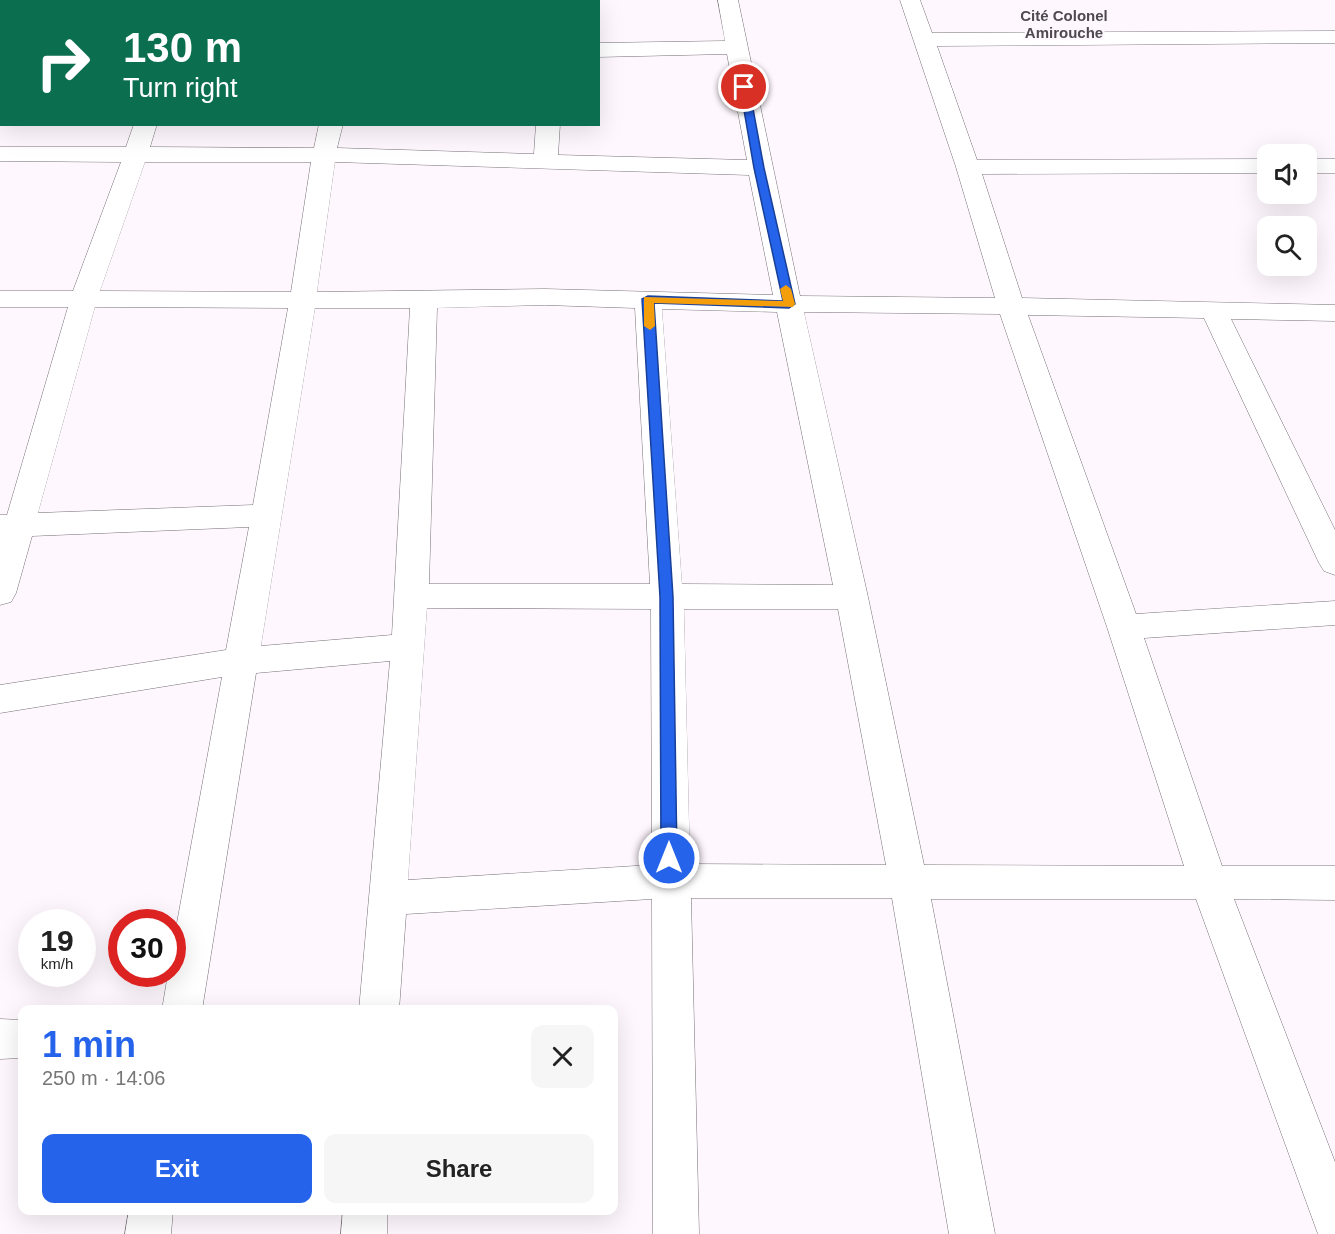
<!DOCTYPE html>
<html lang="en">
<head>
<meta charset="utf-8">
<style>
	body { margin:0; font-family:Helvetica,sans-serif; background:#f6f6f6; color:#222; height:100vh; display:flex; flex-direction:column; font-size:22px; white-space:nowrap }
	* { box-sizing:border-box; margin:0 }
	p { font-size:20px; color:#767676 }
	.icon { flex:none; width:33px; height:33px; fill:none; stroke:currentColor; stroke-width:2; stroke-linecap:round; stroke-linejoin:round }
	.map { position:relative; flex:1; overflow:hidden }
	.drawer { position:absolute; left:18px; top:1005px; width:600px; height:210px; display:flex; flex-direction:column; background:#fff; border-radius:12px; box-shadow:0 6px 24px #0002 }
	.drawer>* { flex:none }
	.hud { position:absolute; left:0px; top:0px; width:600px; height:126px; box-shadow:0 6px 24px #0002; background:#0b6e4f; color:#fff; overflow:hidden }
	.buttons { position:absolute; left:1257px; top:144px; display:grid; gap:12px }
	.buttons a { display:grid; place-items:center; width:60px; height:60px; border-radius:12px; background:#fff; box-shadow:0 6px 24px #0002; font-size:30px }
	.speed { position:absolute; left:18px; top:909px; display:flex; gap:12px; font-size:30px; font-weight:700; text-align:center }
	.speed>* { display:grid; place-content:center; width:78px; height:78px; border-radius:50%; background:#fff; box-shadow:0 6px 24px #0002; line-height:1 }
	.speed small { font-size:15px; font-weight:400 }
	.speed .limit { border:9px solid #d22; background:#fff; color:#111 }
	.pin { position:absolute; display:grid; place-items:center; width:51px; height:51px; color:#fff; margin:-26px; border:3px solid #fff; border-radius:50%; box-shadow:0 2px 6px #0007 }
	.me { position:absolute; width:66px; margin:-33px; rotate:0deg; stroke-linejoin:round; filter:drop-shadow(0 0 4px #0008) }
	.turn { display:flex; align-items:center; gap:21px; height:126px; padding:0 24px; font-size:27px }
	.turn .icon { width:78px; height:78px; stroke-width:2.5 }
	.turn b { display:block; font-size:42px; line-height:51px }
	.round { display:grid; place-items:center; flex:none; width:63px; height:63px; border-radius:12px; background:#f6f6f6 }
	.headline { display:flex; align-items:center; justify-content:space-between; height:102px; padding:0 24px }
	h1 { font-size:36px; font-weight:700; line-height:45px; color:#2563eb }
	.cta { display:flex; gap:12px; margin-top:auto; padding:12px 24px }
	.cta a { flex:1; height:69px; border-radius:12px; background:#2563eb; color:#fff; font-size:24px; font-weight:700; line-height:69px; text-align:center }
	.cta a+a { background:#f6f6f6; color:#222 }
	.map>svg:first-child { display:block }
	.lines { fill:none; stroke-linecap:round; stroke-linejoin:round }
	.minor-casing { stroke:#767076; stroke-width:1 }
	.minor { fill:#fff; fill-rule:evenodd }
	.route { fill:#2563eb; stroke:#184099; stroke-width:1.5 }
	.slow { fill:#f59e0b }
	.labels { text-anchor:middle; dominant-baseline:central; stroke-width:4.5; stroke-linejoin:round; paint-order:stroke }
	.far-neighbourhood-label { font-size:15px; font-weight:bold; fill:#4f4a50; stroke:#fef7fe }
</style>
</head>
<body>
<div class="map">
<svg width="1335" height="1234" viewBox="0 0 1335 1234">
	<rect width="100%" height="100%" fill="#fef7fe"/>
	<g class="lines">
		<defs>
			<g id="minor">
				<rect x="223" y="0" width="20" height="2"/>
				<rect x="579" y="0" width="20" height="2"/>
				<path d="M718 0H738L800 296 995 298 956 167 900 0H920L932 33 1335 31V43L937 46 977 160 1268 159V173L982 174 1022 298 1335 305V321L1231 319 1335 530V575L1324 571 1319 563 1204 318 1028 315 1136 614 1335 601V625L1144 638 1222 866H1335V900L1234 899 1335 1162V1234H1318L1196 899H931L995 1234H949L892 898H691L699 1234H653L652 899 406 914 399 1010H359L390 661 256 673 202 1010H162L168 974H172V950L222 677 0 713V685L226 650 249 527 32 536 16 593 11 602 0 605V515H7L68 307H0V291H73L121 162 0 161V147H126L134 124H157L150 147 314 148 319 124H343L337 148 534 154 536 124H560L558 155 747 160 727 54 598 57V43L725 41ZM145 162H311L291 292 100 291ZM335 162 749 175 773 295 545 289 317 292ZM545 305 635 308 650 584H429L437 308ZM95 307 288 308 253 505 38 513ZM315 308H410L392 635 261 646ZM662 309 777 312 833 585 682 584ZM804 312 1000 314 1107 627 1184 866 924 865 868 597ZM427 608 651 609 652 865 408 880ZM684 609H838L886 865 690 864Z"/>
				<rect x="0" y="53" width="2" height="14"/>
				<rect x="1306" y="159" width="29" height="14"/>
				<polygon points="0,1019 22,1020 22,1058 0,1059"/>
				<polygon points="129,1210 173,1210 171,1234 125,1234"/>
				<polygon points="343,1210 387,1210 387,1234 341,1234"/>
			</g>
		</defs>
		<use href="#minor" class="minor-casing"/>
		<use href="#minor" class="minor"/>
	</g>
	<polygon class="route" points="744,84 749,87 764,168 795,304 789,308 654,303 673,597 677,858 674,862 669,864 663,862 661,858 660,597 642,299 648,296 783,301 754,168 740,87"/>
	<polygon class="slow" points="786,285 791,289 795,304 793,307 654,303 655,326 650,330 644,326 644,297 783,301 780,289"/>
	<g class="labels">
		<g class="far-neighbourhood-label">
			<text x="1064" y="15">Cité Colonel<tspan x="1064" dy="17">Amirouche</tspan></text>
		</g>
	</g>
</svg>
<div class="buttons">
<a><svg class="icon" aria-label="sound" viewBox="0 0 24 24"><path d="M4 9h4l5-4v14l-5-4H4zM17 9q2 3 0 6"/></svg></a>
<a><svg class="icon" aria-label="search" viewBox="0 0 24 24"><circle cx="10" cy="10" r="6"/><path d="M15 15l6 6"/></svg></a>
</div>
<div class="speed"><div>19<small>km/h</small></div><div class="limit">30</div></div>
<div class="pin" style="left:744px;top:87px;background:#d93025"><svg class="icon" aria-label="arrive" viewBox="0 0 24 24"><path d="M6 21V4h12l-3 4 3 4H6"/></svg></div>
<svg class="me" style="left:669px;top:858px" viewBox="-20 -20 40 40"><circle r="17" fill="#2563eb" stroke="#fff" stroke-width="3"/><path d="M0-11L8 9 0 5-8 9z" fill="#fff"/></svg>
<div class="hud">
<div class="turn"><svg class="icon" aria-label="right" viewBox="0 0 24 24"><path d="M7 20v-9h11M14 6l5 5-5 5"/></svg><div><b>130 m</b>Turn right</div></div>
</div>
<section class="drawer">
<div class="headline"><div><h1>1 min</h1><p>250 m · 14:06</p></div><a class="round"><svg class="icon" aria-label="close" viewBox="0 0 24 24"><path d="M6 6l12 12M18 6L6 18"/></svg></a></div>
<div class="cta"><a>Exit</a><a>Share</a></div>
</section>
</div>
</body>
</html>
